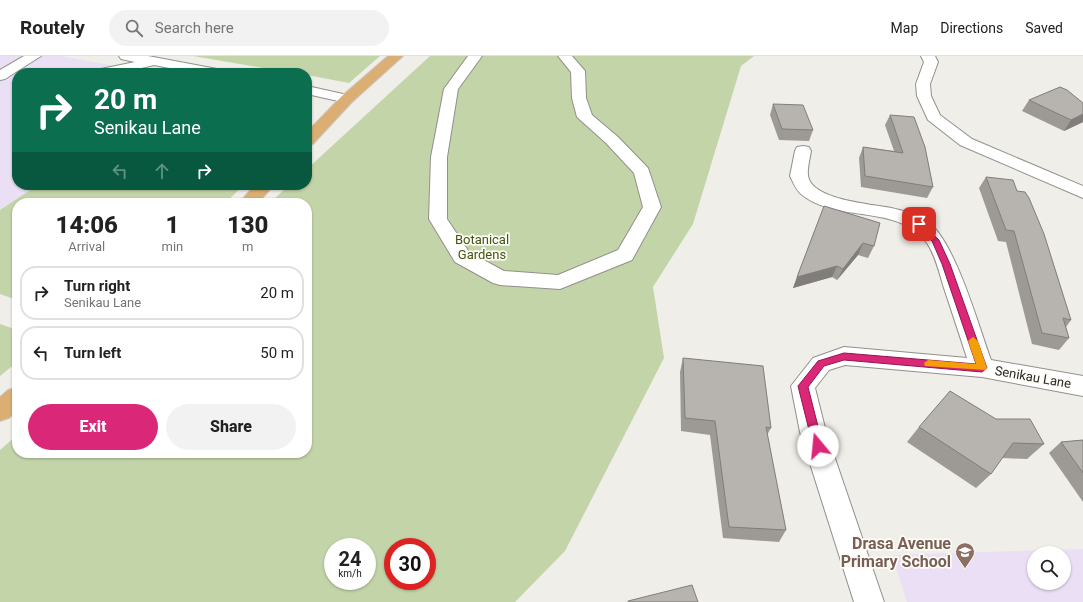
<!DOCTYPE html>
<html lang="en">
<head>
<meta charset="utf-8">
<style>
	body { margin:0; font-family:Roboto,sans-serif; background:#f2f2f2; color:#222; height:100vh; display:flex; flex-direction:column; font-size:15px; white-space:nowrap }
	* { box-sizing:border-box; margin:0 }
	p { font-size:13px; color:#767676 }
	.icon { flex:none; width:22px; height:22px; fill:none; stroke:currentColor; stroke-width:2; stroke-linecap:round; stroke-linejoin:round }
	.map { position:relative; flex:1; overflow:hidden }
	.side { position:absolute; left:12px; top:142px; width:300px; height:260px; display:flex; flex-direction:column; background:#fff; border-radius:16px; box-shadow:0 1px 3px #0004 }
	.side>* { flex:none }
	.guide { position:absolute; left:12px; top:12px; width:300px; height:122px; border-radius:16px; box-shadow:0 1px 3px #0004; background:#0b6e4f; color:#fff; overflow:hidden }
	.fabs { position:absolute; left:1027px; top:490px; display:grid; gap:8px }
	.fabs a { display:grid; place-items:center; width:44px; height:44px; border-radius:50%; background:#fff; box-shadow:0 1px 3px #0004; font-size:20px }
	.speed { position:absolute; left:324px; top:482px; display:flex; gap:8px; font-size:20px; font-weight:700; text-align:center }
	.speed>* { display:grid; place-content:center; width:52px; height:52px; border-radius:50%; background:#fff; box-shadow:0 1px 3px #0004; line-height:1 }
	.speed small { font-size:10px; font-weight:400 }
	.speed .limit { border:6px solid #d22; background:#fff; color:#111 }
	.pin { position:absolute; display:grid; place-items:center; width:34px; height:34px; color:#fff; margin:-17px; border-radius:8px; box-shadow:0 2px 6px #0006 }
	.me { position:absolute; width:44px; margin:-22px; rotate:343deg; stroke-linejoin:round; filter:drop-shadow(0 0 3px #0008) }
	.turn { display:flex; align-items:center; gap:14px; height:84px; padding:0 16px; font-size:18px }
	.turn .icon { width:52px; height:52px; stroke-width:2.5 }
	.turn b { display:block; font-size:28px; line-height:34px }
	.lanes { display:flex; align-items:center; height:38px; padding:0 16px; background:#0003; justify-content:center; gap:20px; direction:ltr }
	.lanes .off { opacity:.35 }
	.eta { display:flex; justify-content:space-evenly; align-items:center; height:68px; text-align:center }
	.eta b { font-size:24px; font-weight:800; line-height:28px }
	.action { display:flex; gap:8px; margin-top:auto; padding:8px 16px }
	.action a { flex:1; height:46px; border-radius:24px; background:#db2777; color:#fff; font-size:16px; font-weight:800; line-height:46px; text-align:center }
	.action a+a { background:#f2f2f2; color:#222 }
	ul { padding:0; list-style:none }
	li { display:flex; align-items:center; gap:12px; height:54px; margin:0 8px 6px; padding:0 8px; border:2px solid #e0e0e0; border-radius:16px }
	li div { flex:1 }
	li b { display:block; font-size:15px }
	li em { font-style:normal }
	header { display:flex; align-items:center; gap:24px; box-sizing:border-box; height:56px; padding:0 20px; background:#fff; border-bottom:1px solid #e0e0e0 }
	header strong { font-size:19px }
	nav { display:flex; gap:22px; margin-inline-start:auto; font-size:14px }
	.search { width:280px; height:36px; background:#f2f2f2; display:flex; align-items:center; gap:10px; box-sizing:border-box; padding:0 14px; border-radius:22px; color:#767676; font-size:15px }
	.map>svg:first-child { display:block }
	.education { fill:#eadff4; fill-rule:evenodd }
	.green { fill:#c3d4a9; fill-rule:evenodd }
	.lines { fill:none; stroke-linecap:round; stroke-linejoin:round }
	.minor-casing { stroke:#91908b; stroke-width:2 }
	.major-casing { stroke:#cccbcb; stroke-width:2 }
	.minor { fill:#fff; fill-rule:evenodd }
	.major { fill:#dbae73; fill-rule:evenodd }
	.wall { fill:#9d9a96 }
	.shaded-wall { fill:#807d7a }
	.building { fill:#b7b3af; stroke:#807d7a }
	.route { fill:#db2777; stroke:#8e194d }
	.slow { fill:#f59e0b }
	.labels { text-anchor:middle; dominant-baseline:central; stroke-width:3.5; stroke-linejoin:round; paint-order:stroke }
	.park-label { font-size:13px; fill:#415513; stroke:#fdfcf6 }
	.street-label { font-size:13px; fill:#292826; stroke:#fdfcf6 }
	.near-education-label { font-size:16px; font-weight:bold; fill:#785e54; stroke:#fdfcf6; text-anchor:end }
</style>
</head>
<body>
<header>
<strong>Routely</strong>
<div class="search"><svg class="icon" aria-label="search" viewBox="0 0 24 24"><circle cx="10" cy="10" r="6"/><path d="M15 15l6 6"/></svg>Search here</div>
<nav><a>Map</a><a>Directions</a><a>Saved</a></nav>
</header>
<div class="map">
<svg width="1083" height="546" viewBox="0 0 1083 546">
	<rect width="100%" height="100%" fill="#efeee9"/>
	<g class="education">
		<polygon points="0,0 60,0 154,17 17,17 17,129 38,129 0,154"/>
		<path d="M1083 493V546H907L892 499ZM1034 497H1064V527H1034Z"/>
	</g>
	<g class="green">
		<polygon points="193,0 380,0 349,27 307,19 307,17 293,17"/>
		<path d="M430 0H754L741 10 693 168 653 231 664 302 565 495 515 546H0V394L17 379V397H307V147H270L289 129H307V113ZM333 491H367V525H333ZM393 491H427V525H393Z"/>
		<polygon points="38,129 244,129 225,147 17,147 17,244 0,238 0,154"/>
		<polygon points="0,268 17,274 17,306 0,320"/>
	</g>
	<g class="lines">
		<defs>
			<g id="minor">
				<polygon points="24,0 41,0 5,23 0,24 0,14"/>
				<polygon points="119,0 148,0 217,13 222,14 224,17 195,17 154,9 121,17 94,17 96,14 135,6 121,3"/>
				<polygon points="468,0 482,0 458,33 447,101 447,163 469,196 504,215 558,219 618,194 643,151 634,117 606,87 577,61 572,42 571,16 558,0 572,0 585,15 586,42 592,59 618,81 648,112 661,151 632,204 560,233 500,229 493,227 455,206 429,163 431,101 444,33"/>
				<polygon points="921,0 935,0 938,6 930,28 931,40 940,59 972,83 1083,130 1083,142 960,89 928,64 917,40 916,28 924,6"/>
				<polygon points="307,30 352,40 354,43 352,46 347,47 307,38"/>
				<path d="M803 90 809 91 811 95C810 102 807 112 808 119 810 144 872 148 891 152 901 154 916 158 925 164 954 180 979 272 991 304L1083 320V340L982 321 845 309 829 314 815 332 826 376 884 546H854L800 376 791 330 813 302 844 291 967 302C959 277 951 253 943 229 939 215 935 199 927 187 898 147 837 168 801 138 796 134 793 126 790 120L795 95 797 91Z"/>
			</g>
			<g id="major">
				<polygon points="388,0 403,0 352,46 313,88 307,90 307,76 342,40"/>
				<polygon points="255,129 274,129 258,147 239,147"/>
				<polygon points="17,331 17,355 9,362 0,365 0,341 8,334"/>
			</g>
		</defs>
		<use href="#minor" class="minor-casing"/>
		<use href="#major" class="major-casing"/>
		<use href="#minor" class="minor"/>
		<use href="#major" class="major"/>
	</g>
	<g class="wall">
		<polygon points="1029,44 1083,47 1083,66 1064,75 1022,55"/>
		<polygon points="773,48 813,74 809,85 779,84 770,59"/>
		<polygon points="890,59 933,131 927,142 861,131 859,102 863,91 894,95 885,69"/>
		<polygon points="986,121 1071,264 1066,271 1069,282 1059,294 1032,288 1006,186 998,185 979,132"/>
		<polygon points="820,161 874,190 868,202 858,199 837,224 832,221 793,232"/>
		<polygon points="683,302 771,372 767,379 786,474 779,486 723,482 710,379 681,375 680,316"/>
		<polygon points="996,363 1044,388 1027,403 1002,402 991,418 976,432 907,386 919,371"/>
		<polygon points="1083,384 1083,446 1049,397 1061,386"/>
	</g>
	<g class="shaded-wall">
		<polygon points="1083,58 1083,66 1064,75 1071,64"/>
		<polygon points="863,187 858,199 837,224 843,213"/>
		<polygon points="837,210 832,221 793,232 797,221"/>
	</g>
	<g class="building">
		<polygon points="1060,31 1067,34 1083,47 1083,58 1071,64 1029,44"/>
		<polygon points="773,48 803,49 813,74 782,73"/>
		<polygon points="890,59 914,61 925,91 933,131 865,120 863,91 903,97"/>
		<polygon points="986,121 1013,124 1017,135 1025,136 1029,142 1044,178 1071,264 1063,262 1069,282 1042,277 1014,175 1006,174"/>
		<polygon points="824,150 880,167 874,190 863,187 843,213 837,210 797,221"/>
		<polygon points="683,302 763,310 771,372 766,371 786,474 729,471 715,365 685,362"/>
		<polygon points="950,335 996,363 1030,363 1044,388 1013,387 991,418 919,371"/>
		<polygon points="1083,384 1083,417 1061,386"/>
		<polygon points="692,529 698,546 628,546 628,545"/>
	</g>
	<polygon class="route" points="919,165 939,184 950,208 987,312 982,316 844,304 824,310 808,331 823,390 822,394 814,394 798,330 818,305 844,297 976,308 942,208 932,185 915,168"/>
	<polygon class="slow" points="973,281 978,285 987,312 986,314 925,310 924,307 928,304 976,308 968,285"/>
	<defs>
		<symbol id="school-pin" viewBox="-11 -11 22 30"><path d="M0 17L-7.5 6A9.5 9.5 0 1 1 7.5 6Z" fill="#8d6e63" stroke="#fdfcf6"/><path d="M0-5L7-2L0 1L-7-2ZM-4 1L0 2.5L4 1V4Q0 6-4 4Z" fill="#fff"/></symbol>
	</defs>
	<g fill-rule="evenodd">
		<use href="#school-pin" x="954" y="485" width="22" height="30"/>
	</g>
	<g class="labels">
		<g class="park-label">
			<text x="482" y="183">Botanical<tspan x="482" dy="15">Gardens</tspan></text>
		</g>
		<g class="street-label">
			<text transform="translate(1033 321) rotate(10)">Senikau Lane</text>
		</g>
		<g class="near-education-label">
			<text x="951" y="487">Drasa Avenue<tspan x="951" dy="18">Primary School</tspan></text>
		</g>
	</g>
</svg>
<div class="fabs">
<a><svg class="icon" aria-label="search" viewBox="0 0 24 24"><circle cx="10" cy="10" r="6"/><path d="M15 15l6 6"/></svg></a>
</div>
<div class="speed"><div>24<small>km/h</small></div><div class="limit">30</div></div>
<div class="pin" style="left:919px;top:168px;background:#d93025"><svg class="icon" aria-label="arrive" viewBox="0 0 24 24"><path d="M6 21V4h12l-3 4 3 4H6"/></svg></div>
<svg class="me" style="left:818px;top:390px" viewBox="-20 -20 40 40"><circle r="19" fill="#fff"/><path d="M0-13L10 11 0 6-10 11z" fill="#db2777"/></svg>
<div class="guide">
<div class="turn"><svg class="icon" aria-label="right" viewBox="0 0 24 24"><path d="M7 20v-9h11M14 6l5 5-5 5"/></svg><div><b>20 m</b>Senikau Lane</div></div>
<div class="lanes"><svg class="icon off" aria-label="left" viewBox="0 0 24 24"><path d="M17 20v-9H6M10 6l-5 5 5 5"/></svg><svg class="icon off" aria-label="ahead" viewBox="0 0 24 24"><path d="M12 20V5M6 11l6-6 6 6"/></svg><svg class="icon" aria-label="right" viewBox="0 0 24 24"><path d="M7 20v-9h11M14 6l5 5-5 5"/></svg></div>
</div>
<section class="side">
<div class="eta">
<div><b>14:06</b><p>Arrival</p></div>
<div><b>1</b><p>min</p></div>
<div><b>130</b><p>m</p></div>
</div>
<ul>
<li><svg class="icon" aria-label="right" viewBox="0 0 24 24"><path d="M7 20v-9h11M14 6l5 5-5 5"/></svg><div><b>Turn right</b><p>Senikau Lane</p></div><em>20 m</em></li>
<li><svg class="icon" aria-label="left" viewBox="0 0 24 24"><path d="M17 20v-9H6M10 6l-5 5 5 5"/></svg><div><b>Turn left</b></div><em>50 m</em></li>
</ul>
<div class="action"><a>Exit</a><a>Share</a></div>
</section>
</div>
</body>
</html>
